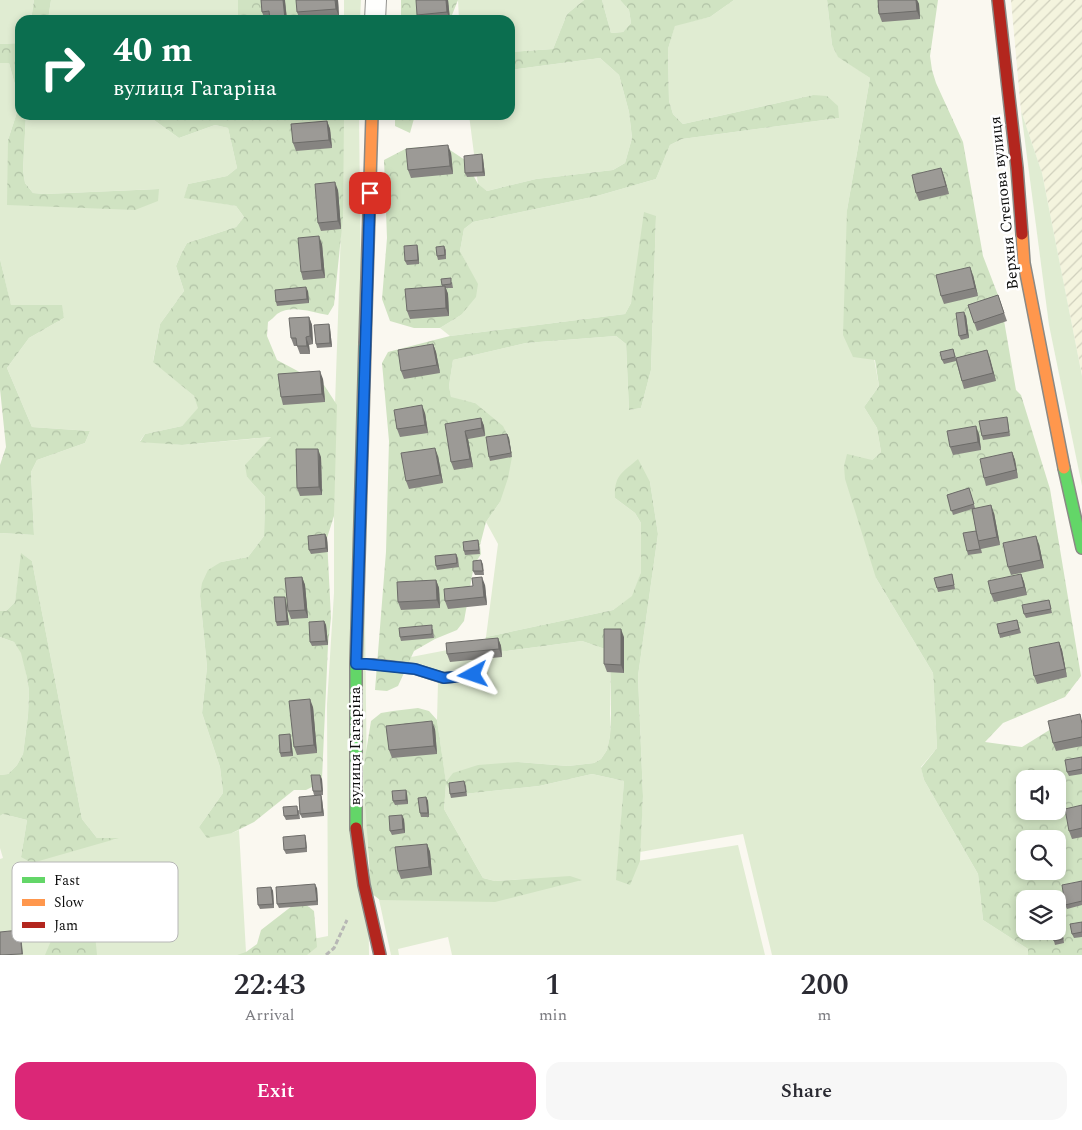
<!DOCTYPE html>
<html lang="en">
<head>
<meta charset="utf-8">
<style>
	body { margin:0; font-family:Spectral,serif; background:#f7f7f7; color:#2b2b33; height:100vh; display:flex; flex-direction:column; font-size:19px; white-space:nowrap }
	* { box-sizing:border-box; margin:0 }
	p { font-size:16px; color:#7c7c81 }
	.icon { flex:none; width:28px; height:28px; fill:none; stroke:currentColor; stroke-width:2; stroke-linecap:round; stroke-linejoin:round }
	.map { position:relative; height:955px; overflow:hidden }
	.drawer { display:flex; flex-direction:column; background:#fff; flex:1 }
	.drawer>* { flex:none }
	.guide { position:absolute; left:15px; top:15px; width:500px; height:105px; border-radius:15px; box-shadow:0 2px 8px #0003; background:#0b6e4f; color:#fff; overflow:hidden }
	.fabs { position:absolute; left:1016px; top:770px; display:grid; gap:10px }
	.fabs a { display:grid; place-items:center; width:50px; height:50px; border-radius:10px; background:#fff; box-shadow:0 2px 8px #0003; font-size:25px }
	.pin { position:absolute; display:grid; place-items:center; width:42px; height:42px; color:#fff; margin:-21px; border-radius:10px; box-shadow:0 2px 8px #0006 }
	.me { position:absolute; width:55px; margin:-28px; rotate:265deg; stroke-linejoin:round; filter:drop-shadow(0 0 4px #0008) }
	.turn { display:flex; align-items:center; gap:18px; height:105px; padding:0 15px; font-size:22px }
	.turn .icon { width:65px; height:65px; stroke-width:2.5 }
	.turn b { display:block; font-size:35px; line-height:42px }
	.eta { display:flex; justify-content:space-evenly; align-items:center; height:85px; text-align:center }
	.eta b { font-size:30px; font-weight:600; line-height:35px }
	.action { display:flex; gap:10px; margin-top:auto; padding:10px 15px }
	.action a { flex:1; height:58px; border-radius:15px; background:#db2777; color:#fff; font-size:20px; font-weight:600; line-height:58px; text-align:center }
	.action a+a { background:#f7f7f7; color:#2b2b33 }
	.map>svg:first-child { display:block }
	.farmland { fill:url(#farmland-furrows) }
	.grass { fill:#e0ecd2 }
	.forest { fill:url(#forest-crowns); fill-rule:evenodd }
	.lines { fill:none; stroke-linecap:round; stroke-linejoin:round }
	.lane-casing { stroke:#93928f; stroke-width:12 }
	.street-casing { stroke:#93928f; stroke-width:22 }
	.fast-casing { stroke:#8a8985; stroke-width:14 }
	.slow-casing { stroke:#8a8985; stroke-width:14 }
	.jam-casing { stroke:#8a8985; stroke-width:14 }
	.path { stroke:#b7b7b5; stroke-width:3; stroke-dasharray:5 2.5; stroke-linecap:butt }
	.lane { stroke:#fefefd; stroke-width:10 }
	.street { stroke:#fefefd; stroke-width:20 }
	.fast { stroke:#63d668; stroke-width:11 }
	.slow { stroke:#ff974d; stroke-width:11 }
	.jam { stroke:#b3261e; stroke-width:11 }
	.wall { fill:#868481 }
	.shaded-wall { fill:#6d6c69 }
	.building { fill:#9c9a96; stroke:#6d6c69 }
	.route-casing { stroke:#114b97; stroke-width:12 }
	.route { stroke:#1a73e8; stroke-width:9 }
	.labels { text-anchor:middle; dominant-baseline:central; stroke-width:5; stroke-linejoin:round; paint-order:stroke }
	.street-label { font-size:16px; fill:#0c0c0c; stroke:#fff }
	.key { fill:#fff; stroke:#b6b6b6; stroke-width:1 }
	.key-label { font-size:14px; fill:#0c0c0c }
</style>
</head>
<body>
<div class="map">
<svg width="1082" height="955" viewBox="0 0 1082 955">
	<defs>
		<pattern id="farmland-furrows" width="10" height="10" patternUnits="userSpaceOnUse" patternTransform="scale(1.25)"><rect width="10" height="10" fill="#f4f4de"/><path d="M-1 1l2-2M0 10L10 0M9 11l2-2" fill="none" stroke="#d0d0bd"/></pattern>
		<pattern id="forest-crowns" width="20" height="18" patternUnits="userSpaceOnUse" patternTransform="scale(1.25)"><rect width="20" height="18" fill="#d0e3c2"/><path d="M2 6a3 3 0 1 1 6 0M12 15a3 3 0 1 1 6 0" fill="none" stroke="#b1c2a6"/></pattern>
	</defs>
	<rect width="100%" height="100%" fill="#faf8f0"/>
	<polygon class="farmland" points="1011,0 1082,0 1082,376 1042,173 1021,111"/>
	<g class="grass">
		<polygon points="0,0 34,0 31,20 20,20 20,43 0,44"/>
		<polygon points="51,0 238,0 238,20 48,20"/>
		<polygon points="344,0 361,0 360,20 344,20"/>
		<polygon points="458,0 584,0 567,14 553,49 510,52 510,20 459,20"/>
		<polygon points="602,0 620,0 629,10 631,23 623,32 611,33"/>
		<polygon points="734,0 827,0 832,45 838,56 870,78 847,210 879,386 864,407 877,428 881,452 872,460 876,578 933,673 937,748 921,767 924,780 978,874 983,920 1028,949 1028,955 772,955 743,834 640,852 643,796 638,676 658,534 650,482 615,498 635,513 641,523 641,572 633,596 613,610 486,637 498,544 486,522 500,502 475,403 451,398 449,386 453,360 526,343 616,336 626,344 629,410 641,408 651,370 656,216 631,303 625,314 450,336 440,328 461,315 477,284 460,251 464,229 473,222 597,196 656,179 670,145 682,139 839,118 813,95 683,124 673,114 669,101 668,49 675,25 710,17"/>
		<polygon points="600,58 619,75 629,112 632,138 625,163 613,170 536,179 487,191 478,185 469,115 510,115 510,70"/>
		<polygon points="0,63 9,63 20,103 8,140 8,205 158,201 158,189 45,194 33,193 25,183 23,170 26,115 147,115 179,138 215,125 228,128 237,168 227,176 188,184 185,197 236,206 244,217 236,227 187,243 181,254 176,266 184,291 160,324 153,361 194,396 199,408 182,426 145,434 140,441 182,445 272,437 247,477 265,497 264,536 248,557 221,562 200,596 207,667 202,713 220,767 223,793 199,827 232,833 239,830 246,952 328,936 327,704 334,593 334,434 341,229 338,190 343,115 359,115 369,955 0,955 0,859 3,858 0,848 0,816 3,814 27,820 21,857 116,839 97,838 82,819 32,561 22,554 15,602 6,611 0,611 0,533 34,535 31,472 37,460 85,443 90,431 32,427 7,368 29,338 64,318 61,305 11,306 0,259"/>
		<polygon points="1021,111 1042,173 1082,376 1082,486 1049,325"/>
		<polygon points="0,637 14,642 22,653 27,678 29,691 28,715 23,754 17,765 8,774 0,775"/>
		<polygon points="582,641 605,649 610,657 610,736 607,750 601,759 594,763 568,766 518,762 464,794 539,786 592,774 624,781 618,864 738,845 765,955 452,955 448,937 398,949 399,955 391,955 378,895 525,879 495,881 483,878 444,809 446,783 437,720 438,682 405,671 411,657 484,643 507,651"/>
	</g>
	<g class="forest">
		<polygon points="34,0 51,0 48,20 31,20"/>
		<polygon points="238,0 333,0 335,20 238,20"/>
		<polygon points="401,0 458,0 450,20 401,20"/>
		<polygon points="584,0 602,0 611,33 623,32 631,23 629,10 620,0 734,0 710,17 675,26 668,49 669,101 673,114 683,124 813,95 827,96 838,106 839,118 682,139 670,145 656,179 597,196 473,222 464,229 460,251 478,284 476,297 461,315 440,328 414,328 390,321 382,299 387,238 384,160 407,148 444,146 465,160 478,184 487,191 536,179 613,170 625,163 632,138 629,112 619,75 600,58 510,70 510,52 553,49 567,14"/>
		<path d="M827 0H938L930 56 932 70 936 83 963 142 983 256 1001 303 1016 390 1021 395 1050 489 1081 676 1065 697 1003 723 985 742 1022 747 1051 729 1082 741V955H1028V949L983 920 978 874 924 780 921 768 937 748 933 673 876 578 845 479 844 466 847 454 872 460 881 452 877 428 864 407 879 386 875 360 853 357 843 335 847 210 870 78 838 57 832 45ZM1025 779H1058V811H1025ZM1025 839H1058V871H1025ZM1025 899H1058V931H1025Z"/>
		<polygon points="20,43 20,115 26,115 23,170 25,183 33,193 45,194 159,189 158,201 135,210 7,205 8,140 20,103 9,63 0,63 0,44"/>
		<path d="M147 115H344L343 217 334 305 328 315C312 312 291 304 277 314 274 317 271 320 268 322L267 336 277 360 324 385 337 405 334 516 327 538 331 618 328 645 322 779 318 784 306 790H294L254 822 232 833 207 838 199 827 223 793 220 767 202 713 207 667 200 596 202 583 208 570 221 562 248 557 264 536 265 497 247 477 245 465 271 437 182 445 140 442 145 434 182 426 198 408 194 396 153 362 160 324 184 291 176 266 181 254 187 243 236 227 244 217 236 206 184 198 188 184 227 176 237 168 228 128 215 125 179 138Z"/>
		<polygon points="395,115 415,115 410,133 395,126"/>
		<polygon points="644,212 656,216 651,370 641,408 629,410 626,344 616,336 526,343 453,360 449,386 451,397 475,403 503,426 509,438 512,457 508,478 500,502 486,522 480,545 481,554 474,565 464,621 457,630 435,639 414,651 398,686 387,691 375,690 386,552 389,441 382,363 388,352 450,336 625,314 631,303"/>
		<polygon points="0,259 11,305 62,305 64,318 29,338 7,368 32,427 90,431 85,443 37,460 31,472 34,535 0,533 0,465 6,447 0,389"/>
		<path d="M638 459 650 482 658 534 638 676 643 796 640 861 630 885 616 880 624 781 592 774 539 786 464 794 452 793 446 784 444 809 483 878 495 881 570 876 582 880 495 902 380 900 371 893 363 771 371 721 381 713 393 711 418 708 429 711 437 720 446 782 453 773 478 765 518 762 568 766 594 763 601 759 607 750 610 736 611 714 610 657 605 649 582 641 507 651 482 649 486 637 613 610 632 596 641 572V523L635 513 615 498C614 475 622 473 638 459Z"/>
		<polygon points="21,553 32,561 82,819 97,838 119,838 32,863 21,857 27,820 3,814 0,816 0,775 8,774 17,765 23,754 28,715 29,691 27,678 21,653 14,642 0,637 0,611 6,611 15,602"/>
		<polygon points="304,903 314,911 317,947 307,955 237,955 246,952 257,944 261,930 292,906"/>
		<polygon points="68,912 93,914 97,955 45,955 59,922"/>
	</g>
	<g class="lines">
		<defs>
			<polyline id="lane" points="357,664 373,664 415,669 443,678 473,675"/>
			<polyline id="street" points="375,20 376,0"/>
			<g id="fast">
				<polyline points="1064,468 1082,548"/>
				<polyline points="356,828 356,664 365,344"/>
			</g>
			<g id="slow">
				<polyline points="1022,234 1024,263 1064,468"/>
				<polyline points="365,344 372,115"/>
			</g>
			<g id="jam">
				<polyline points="998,0 1017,168 1022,234"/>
				<polyline points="356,828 364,885 380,955"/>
			</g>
		</defs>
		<use href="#lane" class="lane-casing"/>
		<use href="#street" class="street-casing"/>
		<use href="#fast" class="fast-casing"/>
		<use href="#slow" class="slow-casing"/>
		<use href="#jam" class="jam-casing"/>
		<polyline class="path" points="326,955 334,948 347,920"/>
		<use href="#lane" class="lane"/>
		<use href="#street" class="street"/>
		<use href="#fast" class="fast"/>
		<use href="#slow" class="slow"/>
		<use href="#jam" class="jam"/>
	</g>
	<g class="wall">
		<polygon points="261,0 285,0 287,20 265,20 262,12"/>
		<polygon points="338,0 339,17 300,20 297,12"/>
		<polygon points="448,0 450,20 419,20 417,15"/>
		<polygon points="878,0 917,0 919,4 920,19 882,22 879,14"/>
		<polygon points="327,121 330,129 332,148 296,151 293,143"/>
		<polygon points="451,153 453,174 411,178 408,170"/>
		<polygon points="482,154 483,158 485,176 467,177 465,173"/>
		<polygon points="941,168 949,194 919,201 916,193"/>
		<polygon points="338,190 341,229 321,231 318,223"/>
		<polygon points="322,244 325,278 303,280 301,272"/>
		<polygon points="417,245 418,249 419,264 407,265 405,261"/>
		<polygon points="444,246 446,250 446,259 438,260 437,256"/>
		<polygon points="973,275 978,296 944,304 941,296"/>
		<polygon points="452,282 453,288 446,288 448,294 449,316 410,319 407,311 442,286 442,285"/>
		<polygon points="308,291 309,303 277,306 276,302"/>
		<polygon points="998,295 1007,321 977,331 968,305"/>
		<polygon points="966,316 969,338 961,340 959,336"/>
		<polygon points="309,317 312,325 313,344 309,345 310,354 300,354 297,346 294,346 291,338"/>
		<polygon points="329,324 330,328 332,347 317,348 316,344"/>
		<polygon points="433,344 436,352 440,373 404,379 401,371"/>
		<polygon points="953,349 956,358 987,350 996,381 964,389 956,361 944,364 942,360"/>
		<polygon points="323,379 325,402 283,405 281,397"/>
		<polygon points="425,413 428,433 400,437 397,429"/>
		<polygon points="481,418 484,426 485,436 468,439 473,467 454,470 451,462 445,424"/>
		<polygon points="1008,421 1010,436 983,440 982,436"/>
		<polygon points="507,434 509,438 512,457 490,461 489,457"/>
		<polygon points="979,434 981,450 953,455 950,447"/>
		<polygon points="1012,452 1015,460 1018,478 986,486 984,478"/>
		<polygon points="438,456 443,483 409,489 406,481"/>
		<polygon points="321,457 322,495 300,496 297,488"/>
		<polygon points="969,488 975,508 994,513 1000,545 981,549 982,553 968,555 967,551 976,531 972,509 953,515 947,495"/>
		<polygon points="325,534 327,538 328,552 311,554 309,550"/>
		<polygon points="478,540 479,545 480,554 465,555 464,551"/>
		<polygon points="1039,544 1044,568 1011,575 1008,567"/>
		<polygon points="456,554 458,558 459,567 437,570 436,566"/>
		<polygon points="481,560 483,564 484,575 475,575 473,571"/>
		<polygon points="952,574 955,589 938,592 937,588"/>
		<polygon points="1021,574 1024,582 1027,595 994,602 991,594"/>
		<polygon points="302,577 305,585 308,618 291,619 288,611"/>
		<polygon points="436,580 439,588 440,608 401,610 398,602"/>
		<polygon points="485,585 487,605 448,609 445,601"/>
		<polygon points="1049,600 1052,613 1026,618 1024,614"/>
		<polygon points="286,601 289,625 277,626 276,622"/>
		<polygon points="1017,620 1021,633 1000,638 999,634"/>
		<polygon points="324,621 326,625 328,645 312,646 310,642"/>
		<polygon points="433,629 434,638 401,641 400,637"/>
		<polygon points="624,637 624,673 607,672 604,664"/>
		<polygon points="498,638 501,646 502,657 450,662 447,654"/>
		<polygon points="1059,642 1062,650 1067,677 1037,684 1034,676"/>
		<polygon points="313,707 317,753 297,755 294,747"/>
		<polygon points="1082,720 1082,746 1056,751 1053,743"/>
		<polygon points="435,729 437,754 392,758 389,750"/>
		<polygon points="291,738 293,756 281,757 280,753"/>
		<polygon points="1082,757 1082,774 1069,776 1067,772"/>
		<polygon points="322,779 323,795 314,795 313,791"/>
		<polygon points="464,781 466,786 467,796 451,798 450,794"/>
		<polygon points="406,790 407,794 408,804 395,805 393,801"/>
		<polygon points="321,795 322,799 324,816 302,818 300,814"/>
		<polygon points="426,797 428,801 429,817 421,817 420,813"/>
		<polygon points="1082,805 1082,837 1072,839 1069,831"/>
		<polygon points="299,810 300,819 286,820 284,816"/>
		<polygon points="404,819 405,833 392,835 390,831"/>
		<polygon points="305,835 306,839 307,852 286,854 284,850"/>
		<polygon points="427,844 430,852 432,875 401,879 398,871"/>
		<polygon points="1082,881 1082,905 1067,909 1065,905"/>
		<polygon points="271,887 273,891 274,908 260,909 258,905"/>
		<polygon points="317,888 318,905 279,908 277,904"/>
		<polygon points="1058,899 1060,902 1063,914 1058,915"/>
		<polygon points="1082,922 1082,937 1074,938 1072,934"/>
		<polygon points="1063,935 1064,943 1055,945 1054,941"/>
	</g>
	<g class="shaded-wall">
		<polygon points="283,0 285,0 285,2 287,20 285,19"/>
		<polygon points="335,0 338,0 339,17 336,9"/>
		<polygon points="446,0 448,0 450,20 447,12"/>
		<polygon points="916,0 917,0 919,4 920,19 917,11"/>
		<polygon points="327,121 330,129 332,148 329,140"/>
		<polygon points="448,145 451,153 453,174 450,166"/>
		<polygon points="482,154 483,158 485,176 483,172"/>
		<polygon points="941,168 944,176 949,194 946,186"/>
		<polygon points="335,182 338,190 341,229 338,221"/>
		<polygon points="319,236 322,244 325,278 322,270"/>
		<polygon points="417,245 418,249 419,264 418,260"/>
		<polygon points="970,267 973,275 978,296 975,288"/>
		<polygon points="445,286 448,294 449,316 446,308"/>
		<polygon points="306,287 308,291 309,303 307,299"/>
		<polygon points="964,312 966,316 969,338 967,334"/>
		<polygon points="309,317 312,325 313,344 310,336"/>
		<polygon points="329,324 330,328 332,347 330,343"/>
		<polygon points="306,337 309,345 310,354 307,346"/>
		<polygon points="433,344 436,352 440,373 437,365"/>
		<polygon points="987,350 990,358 996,381 993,373"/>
		<polygon points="320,371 323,379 325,402 322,394"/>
		<polygon points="422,405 425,413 428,433 425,425"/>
		<polygon points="481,418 484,426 485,436 482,428"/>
		<polygon points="976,426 979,434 981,450 978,442"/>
		<polygon points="465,431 468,439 473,467 470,459"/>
		<polygon points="507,434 509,438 512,457 511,453"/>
		<polygon points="435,448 438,456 443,483 440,475"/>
		<polygon points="318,449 321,457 322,495 319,487"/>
		<polygon points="1012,452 1015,460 1018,478 1016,470"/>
		<polygon points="991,505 994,513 1000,545 997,537"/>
		<polygon points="325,534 327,538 328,552 326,548"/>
		<polygon points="1036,536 1039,544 1044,568 1041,560"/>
		<polygon points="1021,574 1024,582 1027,595 1024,587"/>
		<polygon points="302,577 305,585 308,618 305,610"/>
		<polygon points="482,577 485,585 487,605 484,597"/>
		<polygon points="436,580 439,588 440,608 437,600"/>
		<polygon points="285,597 286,601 289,625 287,621"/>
		<polygon points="324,621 326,625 328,645 326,641"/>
		<polygon points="621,629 624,637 624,673 621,665"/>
		<polygon points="498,638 501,646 502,657 499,649"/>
		<polygon points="1059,642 1062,650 1067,677 1065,669"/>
		<polygon points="310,699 313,707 317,753 314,745"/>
		<polygon points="432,721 435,729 437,754 434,746"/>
		<polygon points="290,734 291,738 293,756 291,752"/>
		<polygon points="320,775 322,779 323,795 322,791"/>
		<polygon points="406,790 407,794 408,804 406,800"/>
		<polygon points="321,795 322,799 324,816 322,812"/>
		<polygon points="426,797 428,801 429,817 428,813"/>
		<polygon points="402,815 404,819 405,833 403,829"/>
		<polygon points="305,835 306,839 307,852 306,848"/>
		<polygon points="427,844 430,852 432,875 429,867"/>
		<polygon points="315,884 317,888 318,905 317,901"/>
		<polygon points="271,887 273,891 274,908 273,904"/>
		<polygon points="20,930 21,934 23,955 22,954"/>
	</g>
	<g class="building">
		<polygon points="261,0 283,0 285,19 270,20 269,11 262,12"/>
		<polygon points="296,0 335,0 336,9 297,12"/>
		<polygon points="416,0 446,0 447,12 417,15"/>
		<polygon points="878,0 916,0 917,11 879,14"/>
		<polygon points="327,121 329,140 293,143 291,124"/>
		<polygon points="448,145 450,166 408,170 406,149"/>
		<polygon points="482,154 483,172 465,173 464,156"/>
		<polygon points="941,168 946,186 916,193 912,175"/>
		<polygon points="335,182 338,221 318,223 315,184"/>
		<polygon points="319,236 322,270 301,272 298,238"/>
		<polygon points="417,245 418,260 405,261 404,246"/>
		<polygon points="444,246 445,255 437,256 436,247"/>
		<polygon points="970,267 975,288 941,296 936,275"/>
		<polygon points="451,278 451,284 442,285 441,279"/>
		<polygon points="445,286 446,308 407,311 405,289"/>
		<polygon points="306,287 307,299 276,302 275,290"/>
		<polygon points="998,295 1004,313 974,323 968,305"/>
		<polygon points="964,312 967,334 959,336 956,313"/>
		<polygon points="309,317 310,336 306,337 307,346 297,346 296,338 291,338 289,318"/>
		<polygon points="329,324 330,343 316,344 314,325"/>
		<polygon points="433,344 437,365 401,371 398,350"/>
		<polygon points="953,349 955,357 942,360 940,352"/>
		<polygon points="987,350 993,373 962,381 956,358"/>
		<polygon points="320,371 322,394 281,397 278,374"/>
		<polygon points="422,405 425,425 397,429 394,410"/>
		<polygon points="1007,417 1009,432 982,436 979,421"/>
		<polygon points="481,418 482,428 465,431 470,459 451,462 445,424"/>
		<polygon points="976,426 978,442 950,447 947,431"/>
		<polygon points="507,434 511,453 489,457 486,437"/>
		<polygon points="435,448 440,475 406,481 401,453"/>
		<polygon points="296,449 318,449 319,487 297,488"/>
		<polygon points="1012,452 1016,470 984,478 980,459"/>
		<polygon points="969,488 974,504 951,511 947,495"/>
		<polygon points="991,505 997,537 978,541 972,509"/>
		<polygon points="976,531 980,549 967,551 963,533"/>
		<polygon points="325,534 326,548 309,550 308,536"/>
		<polygon points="1036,536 1041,560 1008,567 1003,543"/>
		<polygon points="478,540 479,550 464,551 463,542"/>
		<polygon points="456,554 457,563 436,566 435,556"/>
		<polygon points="481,560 483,571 473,571 473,561"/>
		<polygon points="952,574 954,585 937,588 934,578"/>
		<polygon points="1021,574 1024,587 991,594 988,581"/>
		<polygon points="302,577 305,610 288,611 285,578"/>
		<polygon points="482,577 484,597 445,601 444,589 473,586 472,578"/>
		<polygon points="436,580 437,600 398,602 397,582"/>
		<polygon points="274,597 285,597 287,621 276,622"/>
		<polygon points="1049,600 1051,609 1024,614 1022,605"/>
		<polygon points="1017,620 1019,629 999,634 997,624"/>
		<polygon points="324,621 326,641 310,642 309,622"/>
		<polygon points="432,625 432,634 400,637 399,628"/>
		<polygon points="604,629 621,629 621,665 604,664"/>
		<polygon points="498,638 499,649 447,654 446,643"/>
		<polygon points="1059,642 1065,669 1034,676 1029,648"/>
		<polygon points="310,699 314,745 294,747 289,701"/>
		<polygon points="1080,714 1082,724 1082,737 1053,743 1048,721"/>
		<polygon points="432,721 434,746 389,750 386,726"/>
		<polygon points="290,734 291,752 280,753 279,735"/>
		<polygon points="1082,757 1082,769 1067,772 1065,760"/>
		<polygon points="311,775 320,775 322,791 313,791"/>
		<polygon points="464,781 466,792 450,794 449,783"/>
		<polygon points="406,790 406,800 393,801 392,791"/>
		<polygon points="321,795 322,812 300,814 299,797"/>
		<polygon points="426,797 428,813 420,813 418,798"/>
		<polygon points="1082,805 1082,828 1069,831 1065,809"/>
		<polygon points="297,806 298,815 284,816 283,807"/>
		<polygon points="402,815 403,829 390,831 389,816"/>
		<polygon points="305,835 306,848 284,850 283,837"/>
		<polygon points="427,844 429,867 398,871 395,847"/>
		<polygon points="1082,881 1082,901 1065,905 1062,885"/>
		<polygon points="315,884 317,901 277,904 276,887"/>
		<polygon points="271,887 273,904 258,905 257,888"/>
		<polygon points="1059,898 1061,910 1058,911 1057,899"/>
		<polygon points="1082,922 1082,932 1072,934 1070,924"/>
		<polygon points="20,930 22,954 0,955 0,932"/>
		<polygon points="1061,931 1063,939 1054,941 1052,933"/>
	</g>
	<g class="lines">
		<defs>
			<polyline id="route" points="370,193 356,664 366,664 415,669 444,678 473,675"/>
		</defs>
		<use href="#route" class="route-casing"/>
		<use href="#route" class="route"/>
	</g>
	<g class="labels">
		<g class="street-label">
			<text transform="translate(1004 203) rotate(-96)">Верхня Степова вулиця</text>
			<text transform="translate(355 746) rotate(-90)">вулиця Гагаріна</text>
		</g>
	</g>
	<rect x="12" y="862" width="166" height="80" rx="8" class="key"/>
	<rect x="22" y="877" width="23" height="6" fill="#63d668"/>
	<rect x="22" y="899" width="23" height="7" fill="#ff974d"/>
	<rect x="22" y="922" width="23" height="6" fill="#b3261e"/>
	<g class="key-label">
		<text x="54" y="885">Fast</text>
		<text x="54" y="907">Slow</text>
		<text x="54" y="930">Jam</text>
	</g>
</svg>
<div class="fabs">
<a><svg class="icon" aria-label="sound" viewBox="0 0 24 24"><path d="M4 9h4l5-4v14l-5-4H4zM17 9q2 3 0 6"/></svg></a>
<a><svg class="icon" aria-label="search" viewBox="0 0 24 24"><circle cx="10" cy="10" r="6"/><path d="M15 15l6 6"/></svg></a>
<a><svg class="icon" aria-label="layers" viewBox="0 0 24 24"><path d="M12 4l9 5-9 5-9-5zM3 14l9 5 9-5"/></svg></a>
</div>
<div class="pin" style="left:370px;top:193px;background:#d93025"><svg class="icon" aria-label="arrive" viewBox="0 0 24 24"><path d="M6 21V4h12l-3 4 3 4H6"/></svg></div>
<svg class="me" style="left:473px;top:675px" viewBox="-20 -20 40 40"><path d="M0-17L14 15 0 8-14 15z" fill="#1a73e8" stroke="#fff" stroke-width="4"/></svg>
<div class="guide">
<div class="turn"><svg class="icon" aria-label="right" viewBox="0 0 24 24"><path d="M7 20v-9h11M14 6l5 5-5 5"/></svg><div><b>40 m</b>вулиця Гагаріна</div></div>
</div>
</div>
<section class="drawer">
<div class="eta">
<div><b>22:43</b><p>Arrival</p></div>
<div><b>1</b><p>min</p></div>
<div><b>200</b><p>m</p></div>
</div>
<div class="action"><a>Exit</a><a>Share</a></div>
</section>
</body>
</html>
